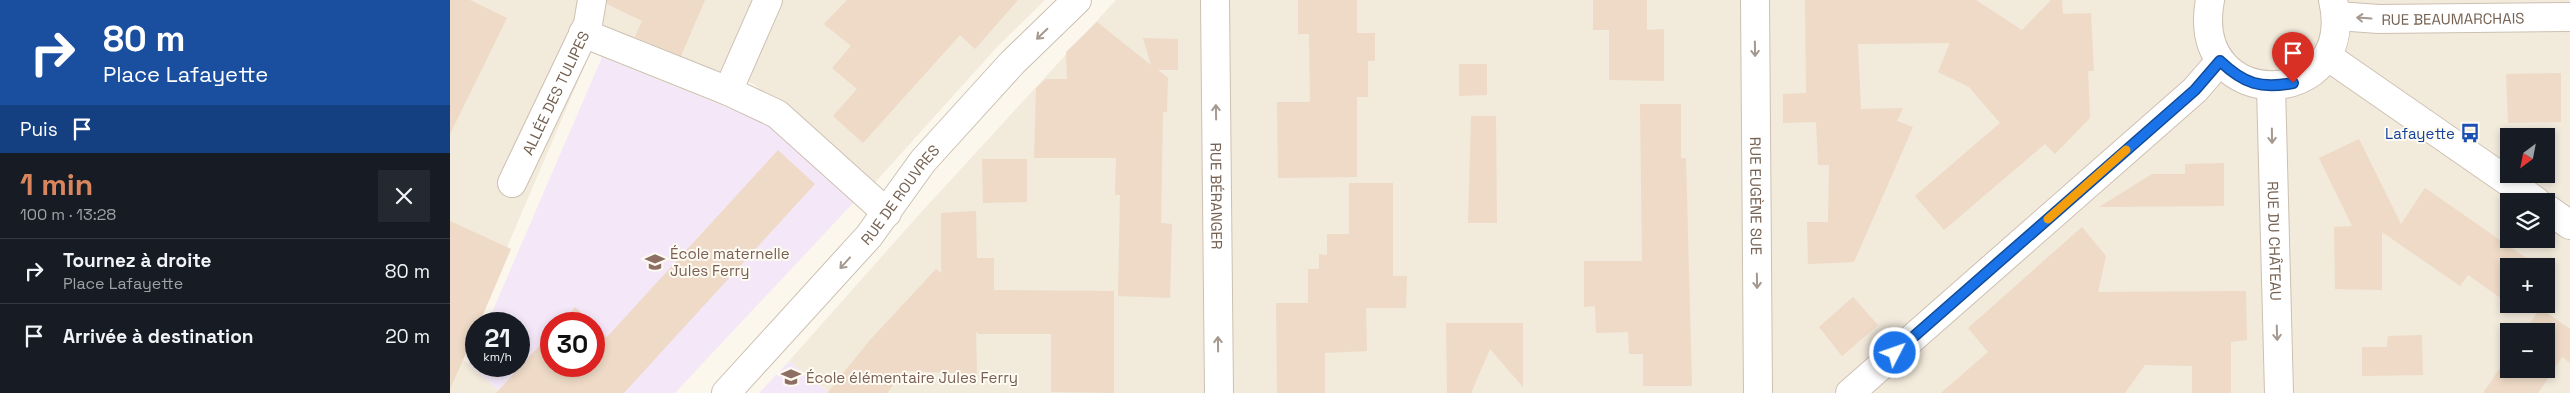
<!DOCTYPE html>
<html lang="fr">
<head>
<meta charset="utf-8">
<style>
	body { margin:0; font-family:"Space Grotesk",sans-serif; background:#242831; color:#f1f3f6; height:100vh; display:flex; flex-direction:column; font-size:19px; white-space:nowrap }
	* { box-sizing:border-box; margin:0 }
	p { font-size:16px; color:#9ea1a6 }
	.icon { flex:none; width:28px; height:28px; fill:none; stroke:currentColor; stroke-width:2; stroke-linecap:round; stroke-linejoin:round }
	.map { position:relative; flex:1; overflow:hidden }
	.side { display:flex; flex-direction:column; background:#171b24; width:450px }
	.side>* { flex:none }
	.hud { background:#1a4fa0; color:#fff; overflow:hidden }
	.needle { width:32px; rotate:212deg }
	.buttons { position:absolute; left:2050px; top:128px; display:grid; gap:10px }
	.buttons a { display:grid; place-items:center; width:55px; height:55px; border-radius:0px; background:#171b24; box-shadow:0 2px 8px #0003; font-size:25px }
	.speed { position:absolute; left:15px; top:312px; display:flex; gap:10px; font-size:25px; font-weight:700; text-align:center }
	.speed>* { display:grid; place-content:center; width:65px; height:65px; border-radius:50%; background:#171b24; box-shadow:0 2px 8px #0003; line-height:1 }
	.speed small { font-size:12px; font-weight:400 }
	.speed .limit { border:8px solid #d22; background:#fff; color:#111 }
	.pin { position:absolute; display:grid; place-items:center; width:42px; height:42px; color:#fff; margin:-51px -21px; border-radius:50% 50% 50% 0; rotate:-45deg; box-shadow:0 0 5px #0007 }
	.pin .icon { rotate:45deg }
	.me { position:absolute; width:55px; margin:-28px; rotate:49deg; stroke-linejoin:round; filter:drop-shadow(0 0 4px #0008) }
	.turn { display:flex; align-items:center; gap:18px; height:105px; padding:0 20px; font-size:22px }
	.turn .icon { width:65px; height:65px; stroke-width:2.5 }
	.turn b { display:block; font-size:35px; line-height:42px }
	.then { display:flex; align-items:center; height:48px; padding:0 20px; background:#0003; gap:10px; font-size:19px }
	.round { display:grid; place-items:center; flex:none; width:52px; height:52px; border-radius:0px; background:#242831 }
	.summary { display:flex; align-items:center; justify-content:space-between; height:85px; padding:0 20px }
	h1 { font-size:30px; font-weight:800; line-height:38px; color:#d9865e }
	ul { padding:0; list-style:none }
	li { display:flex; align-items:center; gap:15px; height:65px; padding:0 20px; border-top:1px solid #363941 }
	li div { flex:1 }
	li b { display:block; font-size:19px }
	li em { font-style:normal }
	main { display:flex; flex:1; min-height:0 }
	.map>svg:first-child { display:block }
	.residential { fill:#f2eadb; fill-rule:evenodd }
	.education { fill:#f4e8f8; fill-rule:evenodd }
	.building { fill:#eedac6 }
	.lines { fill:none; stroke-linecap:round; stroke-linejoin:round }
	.minor-casing { stroke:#cdc0b2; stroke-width:30 }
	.minor { stroke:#fff; stroke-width:28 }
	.oneway { stroke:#a5988e }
	.route-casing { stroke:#114b97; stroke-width:12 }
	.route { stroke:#1a73e8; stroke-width:9 }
	.slow { stroke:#f59e0b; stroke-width:9 }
	.labels { text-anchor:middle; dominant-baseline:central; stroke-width:4; stroke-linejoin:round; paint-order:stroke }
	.street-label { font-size:15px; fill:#756151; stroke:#fefbf3 }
	.transit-label { font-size:15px; fill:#164399; stroke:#fefbf3; text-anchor:end }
	.education-label { font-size:15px; fill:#785e54; stroke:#fefbf3; text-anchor:start }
</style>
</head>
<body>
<main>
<section class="side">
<div class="hud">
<div class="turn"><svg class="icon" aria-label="right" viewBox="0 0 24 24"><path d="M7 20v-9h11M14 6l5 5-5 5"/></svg><div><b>80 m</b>Place Lafayette</div></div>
<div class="then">Puis<svg class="icon" aria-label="arrive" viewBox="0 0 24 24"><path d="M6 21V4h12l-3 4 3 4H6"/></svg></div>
</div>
<div class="summary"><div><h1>1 min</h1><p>100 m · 13:28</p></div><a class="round"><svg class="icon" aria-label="close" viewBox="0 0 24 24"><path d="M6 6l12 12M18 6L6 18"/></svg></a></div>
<ul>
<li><svg class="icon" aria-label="right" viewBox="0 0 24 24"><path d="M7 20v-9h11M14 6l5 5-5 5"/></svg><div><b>Tournez à droite</b><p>Place Lafayette</p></div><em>80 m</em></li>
<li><svg class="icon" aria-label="arrive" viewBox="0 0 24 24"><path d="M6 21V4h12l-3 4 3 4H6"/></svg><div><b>Arrivée à destination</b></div><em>20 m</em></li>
</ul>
</section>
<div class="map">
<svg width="2120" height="393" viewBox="0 0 2120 393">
	<rect width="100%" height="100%" fill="#fbf7ec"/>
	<g class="residential">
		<polygon points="0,0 595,0 547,47 421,187 304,84 271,71 253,79 150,30 57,247 6,356 19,364 51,393 0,393"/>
		<path d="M666 0H2120V393H380L339 361 466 218ZM2059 136H2096V174H2059ZM2059 201H2096V239H2059ZM2059 266H2096V304H2059ZM2059 331H2096V369H2059Z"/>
	</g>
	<g class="education">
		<path d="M152 57 324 126 406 200 225 393H51L19 364 26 348V366H69V324H37ZM101 324H144V366H101Z"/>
		<polygon points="339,361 380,393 309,393"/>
	</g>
	<g class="building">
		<polygon points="0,0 20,0 57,18 0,134"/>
		<polygon points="157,0 255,0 231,56 185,37 192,21 157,4"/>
		<polygon points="397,0 568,0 525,49 510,35 413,143 383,116 407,89 382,68 401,46 374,24"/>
		<polygon points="848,0 907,0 907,33 925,33 925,61 918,61 918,97 907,97 907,177 828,178 827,102 860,102 859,34 848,34"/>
		<polygon points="1143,0 1197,0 1197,30 1214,29 1214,81 1159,80 1159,30 1143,30"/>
		<polygon points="1355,0 1526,0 1572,30 1601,0 1612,0 1613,14 1641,13 1644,71 1638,71 1640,118 1605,154 1595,144 1494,230 1465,196 1550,123 1519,87 1488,72 1500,43 1408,44 1411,109 1453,108 1447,121 1463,127 1404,262 1358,264 1357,222 1378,222 1379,165 1368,165 1366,122 1333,123 1333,94 1356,93"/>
		<polygon points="647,22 701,65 693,38 728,39 728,70 708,70 718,78 717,112 713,112 711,223 722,224 720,298 668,296 670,195 665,195 666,158 584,158 586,88 596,79 617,79 616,52"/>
		<polygon points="1009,64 1037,64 1037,95 1009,96"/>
		<polygon points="2111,73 2111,122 2058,123 2056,74"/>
		<polygon points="1190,104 1231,104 1231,158 1236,158 1242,386 1193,386 1193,354 1179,354 1178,332 1146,333 1145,306 1134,307 1134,261 1192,261"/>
		<polygon points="1021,116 1046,116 1047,223 1018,223"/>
		<polygon points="1909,139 1951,224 1975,188 2079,260 2075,266 2059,266 2059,290 2052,299 2018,275 2010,286 1932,232 1932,290 1885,289 1884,227 1902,226 1869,158"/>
		<polygon points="328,150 365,184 174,393 46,393 101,333 101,366 144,366 144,324 157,337"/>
		<polygon points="532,159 577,159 577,202 533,203"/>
		<polygon points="1774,163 1774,206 1649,207 1702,174 1735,174 1735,164"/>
		<polygon points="899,183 943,183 943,276 957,276 956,308 916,308 917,351 875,353 875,393 827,393 826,303 858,303 858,269 869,269 869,254 877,255 877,234 899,234"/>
		<polygon points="526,211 527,258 544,258 544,290 664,291 664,393 601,392 601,334 529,334 526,332 527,374 454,371 437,393 377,393 420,340 486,269 491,273 491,213"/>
		<polygon points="0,221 61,249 29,324 26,324 26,331 0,389"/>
		<polygon points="1632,227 1656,256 1648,292 1796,291 1797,340 1781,342 1781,393 1742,393 1742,366 1695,365 1675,393 1491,393 1538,352 1518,328"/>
		<polygon points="1403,297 1428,325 1392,356 1369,327"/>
		<polygon points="125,307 143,324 110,324"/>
		<polygon points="2090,308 2120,329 2120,363 2112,357 2088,393 2033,393 2059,355 2059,369 2096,369 2096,331 2075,331"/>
		<polygon points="996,323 1073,323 1073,387 1040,349 1021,393 997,393"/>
		<polygon points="1972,335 1973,375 1912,376 1912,347 1937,347 1938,336"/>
	</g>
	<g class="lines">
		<defs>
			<g id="minor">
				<path id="s1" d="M765 0 769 393"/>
				<path id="s2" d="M1305 0 1308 393"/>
				<path d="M1760 0C1738 116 1909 111 1883 0"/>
				<path id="s3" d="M1887 16 1929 19 2120 17"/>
				<polyline points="133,33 278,91 327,114 437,213"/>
				<polyline points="1877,56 2086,201"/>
				<path id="s4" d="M1821 87 1829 393"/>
				<polyline points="278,91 318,0"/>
				<path id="s5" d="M62 183 138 24 142 0"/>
				<polyline points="2096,208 2120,225"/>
				<path id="s6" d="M276 393 419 236 473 161 562 63 627 0"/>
				<polyline points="1400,393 1745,90 1770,61"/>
			</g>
		</defs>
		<use href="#minor" class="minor-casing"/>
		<use href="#minor" class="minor"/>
	</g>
	<defs><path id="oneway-shaft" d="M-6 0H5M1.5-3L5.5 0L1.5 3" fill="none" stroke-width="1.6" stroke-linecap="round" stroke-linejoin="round" transform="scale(1.25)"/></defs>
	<g class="oneway">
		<use href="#oneway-shaft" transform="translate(1914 18) rotate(-176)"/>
		<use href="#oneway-shaft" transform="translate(592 34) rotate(136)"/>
		<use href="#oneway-shaft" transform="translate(1305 49) rotate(89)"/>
		<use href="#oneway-shaft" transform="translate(766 112) rotate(-91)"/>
		<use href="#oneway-shaft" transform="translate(1822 136) rotate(89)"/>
		<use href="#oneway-shaft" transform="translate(395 263) rotate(132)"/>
		<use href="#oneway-shaft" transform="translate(1307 281) rotate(89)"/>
		<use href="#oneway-shaft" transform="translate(1827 333) rotate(88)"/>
		<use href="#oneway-shaft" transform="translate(768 344) rotate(-91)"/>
	</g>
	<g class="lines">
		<defs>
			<path id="route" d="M1445 353 1745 90 1770 61C1794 84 1811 89 1843 83"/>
		</defs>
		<use href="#route" class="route-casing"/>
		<use href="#route" class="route"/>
		<polyline class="slow" points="1598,219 1676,150"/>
	</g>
	<defs>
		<symbol id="bus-bare" viewBox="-9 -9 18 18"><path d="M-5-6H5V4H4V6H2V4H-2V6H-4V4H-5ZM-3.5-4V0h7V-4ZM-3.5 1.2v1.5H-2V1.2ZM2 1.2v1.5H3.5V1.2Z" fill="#1a4fb4" stroke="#fefbf3" stroke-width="2.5" paint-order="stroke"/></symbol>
		<symbol id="school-bare" viewBox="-9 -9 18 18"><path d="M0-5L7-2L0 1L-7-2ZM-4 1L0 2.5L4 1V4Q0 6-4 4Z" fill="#8d6e63" stroke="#fefbf3" stroke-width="2.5" paint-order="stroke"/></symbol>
	</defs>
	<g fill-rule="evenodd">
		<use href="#bus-bare" x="2006" y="119" width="28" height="28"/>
		<use href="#school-bare" x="191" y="248" width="28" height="28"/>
		<use href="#school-bare" x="327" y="363" width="28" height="28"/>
	</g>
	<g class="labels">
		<g class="street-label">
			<text stroke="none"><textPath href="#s3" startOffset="116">RUE BEAUMARCHAIS</textPath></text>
			<text stroke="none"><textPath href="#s5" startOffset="100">ALLÉE DES TULIPES</textPath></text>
			<text stroke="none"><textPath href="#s6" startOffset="264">RUE DE ROUVRES</textPath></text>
			<text stroke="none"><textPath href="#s1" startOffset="196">RUE BÉRANGER</textPath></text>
			<text stroke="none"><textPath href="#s2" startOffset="196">RUE EUGÈNE SUE</textPath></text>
			<text stroke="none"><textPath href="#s4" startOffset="154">RUE DU CHÂTEAU</textPath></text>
		</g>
		<g class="transit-label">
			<text x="2005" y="133">Lafayette</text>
		</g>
		<g class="education-label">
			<text x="220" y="253">École maternelle<tspan x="220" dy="17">Jules Ferry</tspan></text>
			<text x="356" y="377">École élémentaire Jules Ferry</text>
		</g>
	</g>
</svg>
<div class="buttons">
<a><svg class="needle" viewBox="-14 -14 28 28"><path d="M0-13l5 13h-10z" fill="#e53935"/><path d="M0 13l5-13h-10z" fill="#9ea1a6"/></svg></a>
<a><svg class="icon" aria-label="layers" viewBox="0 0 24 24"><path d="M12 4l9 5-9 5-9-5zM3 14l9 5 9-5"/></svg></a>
<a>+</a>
<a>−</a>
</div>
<div class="speed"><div>21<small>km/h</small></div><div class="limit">30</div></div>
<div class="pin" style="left:1843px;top:83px;background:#d93025"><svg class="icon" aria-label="arrive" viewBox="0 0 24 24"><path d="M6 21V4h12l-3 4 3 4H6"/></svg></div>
<svg class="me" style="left:1445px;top:353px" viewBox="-20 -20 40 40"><circle r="17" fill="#1a73e8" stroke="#fff" stroke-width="3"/><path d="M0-11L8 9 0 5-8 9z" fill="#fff"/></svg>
</div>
</main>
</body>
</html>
